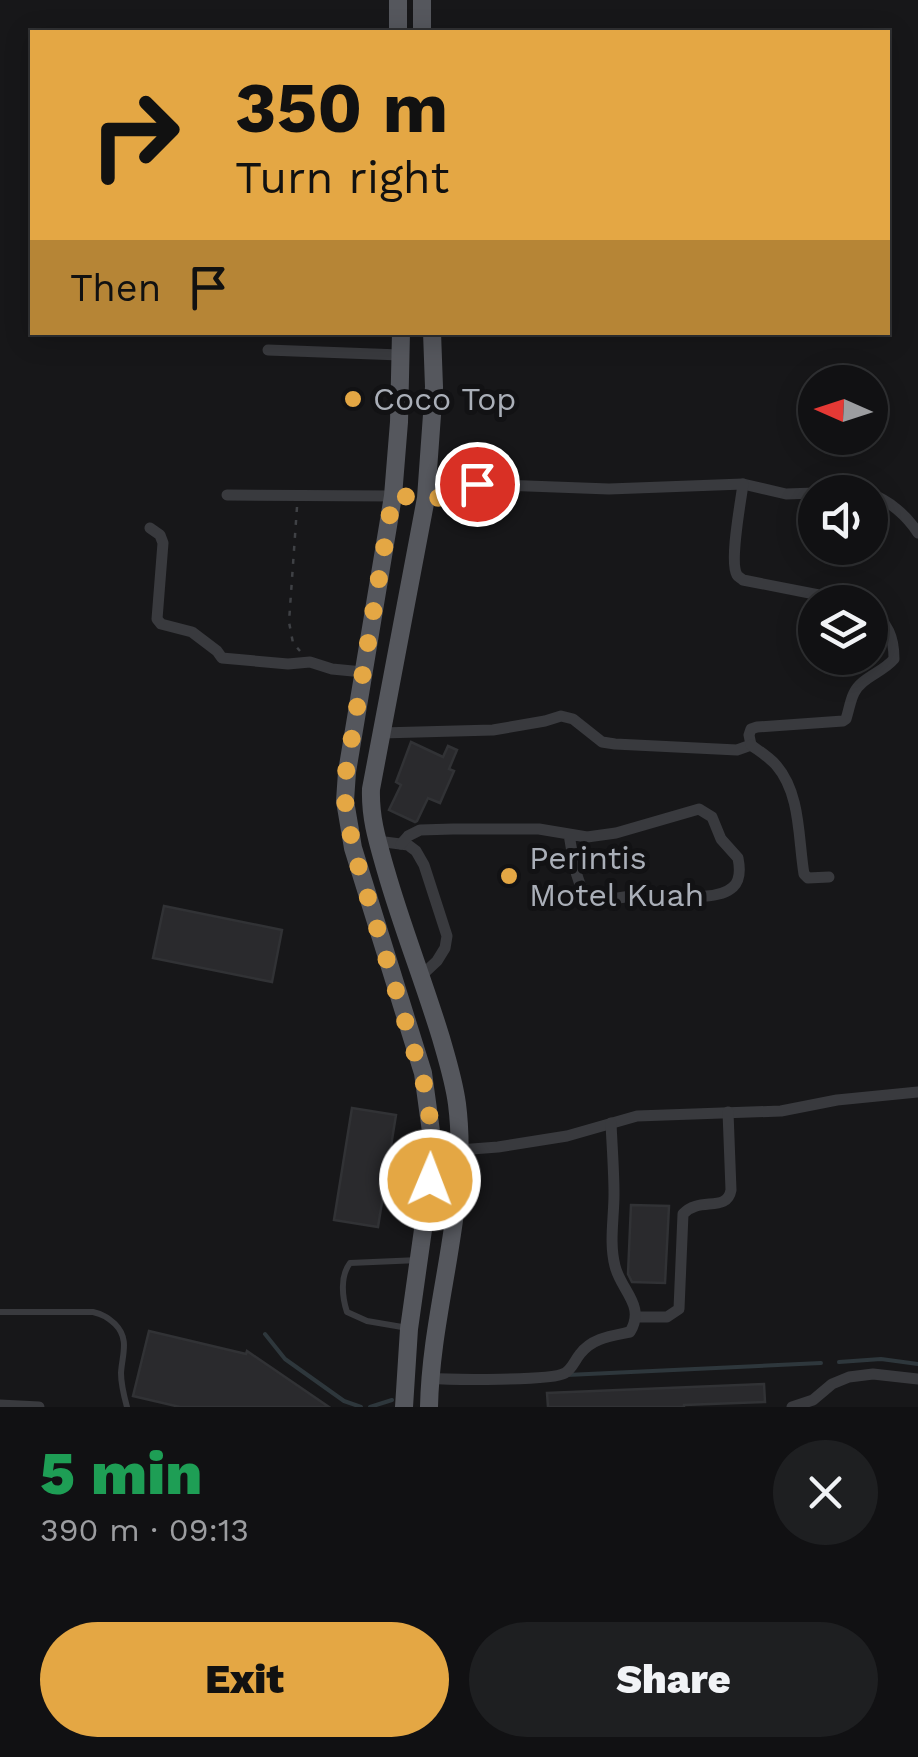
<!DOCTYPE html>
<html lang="en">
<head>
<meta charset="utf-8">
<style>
	body { margin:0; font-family:"Work Sans",sans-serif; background:#1e1f21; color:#f1f3f6; height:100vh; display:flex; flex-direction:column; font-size:38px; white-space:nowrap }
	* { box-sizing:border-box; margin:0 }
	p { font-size:32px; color:#9c9da0 }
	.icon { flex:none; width:55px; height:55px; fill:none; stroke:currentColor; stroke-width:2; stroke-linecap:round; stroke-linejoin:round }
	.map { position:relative; height:1407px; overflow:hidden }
	.panel { display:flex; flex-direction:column; background:#111113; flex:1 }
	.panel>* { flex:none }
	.guide { position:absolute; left:30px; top:30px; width:860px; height:305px; border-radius:0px; box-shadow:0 5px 25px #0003,0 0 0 2px #303133; background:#e4a744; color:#111; overflow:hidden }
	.needle { width:65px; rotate:273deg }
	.buttons { position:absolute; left:798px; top:365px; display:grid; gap:20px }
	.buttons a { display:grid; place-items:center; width:90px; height:90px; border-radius:50%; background:#111113; box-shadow:0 5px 25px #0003,0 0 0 2px #303133; font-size:50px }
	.pin { position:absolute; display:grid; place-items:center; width:85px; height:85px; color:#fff; margin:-42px; border:5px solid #fff; border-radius:50%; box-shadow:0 2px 10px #0007 }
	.me { position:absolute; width:110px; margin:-55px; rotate:1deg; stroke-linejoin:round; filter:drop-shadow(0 0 8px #0008) }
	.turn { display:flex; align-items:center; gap:35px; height:210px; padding:0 40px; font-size:45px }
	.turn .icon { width:130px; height:130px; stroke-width:2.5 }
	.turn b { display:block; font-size:70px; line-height:85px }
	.then { display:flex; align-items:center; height:95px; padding:0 40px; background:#0003; gap:20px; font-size:38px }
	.round { display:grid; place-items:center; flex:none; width:105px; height:105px; border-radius:52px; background:#1e1f21 }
	.overview { display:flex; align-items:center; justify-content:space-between; height:170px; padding:0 40px }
	h1 { font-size:60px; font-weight:800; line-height:75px; color:#1e9e55 }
	.action { display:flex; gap:20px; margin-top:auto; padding:20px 40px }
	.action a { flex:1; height:115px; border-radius:60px; background:#e4a744; color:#111; font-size:40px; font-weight:800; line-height:115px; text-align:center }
	.action a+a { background:#1e1f21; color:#f1f3f6 }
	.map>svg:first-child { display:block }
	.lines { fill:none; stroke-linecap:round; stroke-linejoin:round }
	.stream { stroke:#2e373c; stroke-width:4 }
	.building { fill:#2a2a2d; stroke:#313235; stroke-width:2.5 }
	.path { stroke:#3f4145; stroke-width:2.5; stroke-dasharray:5 8; stroke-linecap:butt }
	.service { stroke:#393a3e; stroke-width:6 }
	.minor { stroke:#393a3e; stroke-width:11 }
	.primary { stroke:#55575d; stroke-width:18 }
	.route { stroke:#e4a744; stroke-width:18; stroke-dasharray:0 32.4 }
	.poi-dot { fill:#e4a744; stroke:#121214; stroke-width:4 }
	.labels { text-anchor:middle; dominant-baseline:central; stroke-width:10; stroke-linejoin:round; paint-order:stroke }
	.poi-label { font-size:32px; fill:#aaafb8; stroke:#121214; text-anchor:start }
</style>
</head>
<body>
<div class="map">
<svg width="918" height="1407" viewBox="0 0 918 1407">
	<rect width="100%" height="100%" fill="#171719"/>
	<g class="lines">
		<g class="stream">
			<polyline points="265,1334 285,1359 344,1401 361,1407"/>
			<polyline points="839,1362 881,1359 918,1364"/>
			<polyline points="567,1375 821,1363"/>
			<polyline points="370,1407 392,1400"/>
		</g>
	</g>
	<g class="building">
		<polygon points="411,742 443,757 448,746 457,750 449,769 454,771 440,803 428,798 417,821 415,822 389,810 401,785 396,782"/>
		<polygon points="164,906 282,930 272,982 153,958"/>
		<polygon points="352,1108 396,1115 378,1227 334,1220"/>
		<polygon points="631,1205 669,1206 665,1283 632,1282 628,1274"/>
		<polygon points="149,1331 246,1354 247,1351 329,1407 180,1407 133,1396"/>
		<polygon points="764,1384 765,1402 684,1405 684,1407 548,1407 547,1393"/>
	</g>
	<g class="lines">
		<polyline class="path" points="297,507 289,622 293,643 300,651"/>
		<g class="service">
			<path d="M0 1312H93C103 1314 108 1318 115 1324 130 1339 122 1355 121 1373 121 1384 124 1396 127 1407"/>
			<path d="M408 1328 367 1321 347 1312C342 1297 340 1276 350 1263L419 1260"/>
		</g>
		<g class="minor">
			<polyline points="268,350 400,355"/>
			<polyline points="743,484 786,494 815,493"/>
			<polyline points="824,492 855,492"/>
			<path d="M870 494C889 500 907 516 918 533"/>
			<polyline points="227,495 393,496"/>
			<path d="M426 498H444L463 485 477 484 609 489 743 484C741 501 729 562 737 575 738 577 741 578 743 580L855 602"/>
			<polyline points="150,528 160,535 163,543 157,619 161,624 192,632 217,651 222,658 288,664 310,662 332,669 363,672"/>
			<path d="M381 733 493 730 545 721 561 716 573 719 602 742 615 744 737 750 751 745 749 735 751 729 757 727 843 721 846 719C849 710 850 701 854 693 862 677 882 673 894 659 894 637 888 623 870 610"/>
			<path d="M751 745C759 751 769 757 776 765 801 794 798 838 804 874L808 878 829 877"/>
			<polyline points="377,841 408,845 416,851 424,865 447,936 445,948 437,961 421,976"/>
			<path d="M401 844 408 836 420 830 453 829H539L587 837 616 833 699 809 712 817 721 839 738 858C740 868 741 880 733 887 716 903 670 894 648 894 631 894 603 905 587 894 575 886 572 848 569 835"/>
			<polyline points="459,1150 498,1147 567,1136 637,1116 781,1111 837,1100 918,1092"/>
			<path d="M636 1317H667L679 1309 683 1214C699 1196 727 1213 731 1190L728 1112"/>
			<path d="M430 1378C450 1380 552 1381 565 1373 572 1369 575 1360 580 1354 592 1338 611 1336 630 1332 646 1305 621 1291 615 1266 609 1243 614 1218 614 1194 614 1171 612 1146 611 1123"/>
			<polyline points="0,1405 39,1407"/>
			<polyline points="792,1407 813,1400 832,1384 849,1377 873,1374 918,1379"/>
		</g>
		<g class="primary">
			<polyline points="398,0 398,32"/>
			<polyline points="422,32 422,0"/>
			<polyline points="401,332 399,422 393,496 347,772 345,801 353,848 423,1073 432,1139 430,1180 409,1329 404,1407"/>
			<path d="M429 1407C431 1306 470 1206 457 1104 454 1081 447 1059 441 1038 424 982 402 927 386 871 378 843 370 819 371 789L426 498 434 387 432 332"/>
		</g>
	</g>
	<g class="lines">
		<polyline class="route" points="430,1180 432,1139 427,1094 353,848 345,801 346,772 393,496 444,498 463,485 477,484"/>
	</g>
	<g class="poi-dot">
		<circle cx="353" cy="399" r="10"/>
		<circle cx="509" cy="876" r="10"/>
	</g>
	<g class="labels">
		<g class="poi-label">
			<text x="373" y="399">Coco Top</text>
			<text x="529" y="858">Perintis<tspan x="529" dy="37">Motel Kuah</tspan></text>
		</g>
	</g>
</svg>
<div class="buttons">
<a><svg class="needle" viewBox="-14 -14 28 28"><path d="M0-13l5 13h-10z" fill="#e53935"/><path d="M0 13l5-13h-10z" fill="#9c9da0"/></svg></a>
<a><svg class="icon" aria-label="sound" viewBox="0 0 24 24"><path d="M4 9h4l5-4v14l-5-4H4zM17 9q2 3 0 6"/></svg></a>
<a><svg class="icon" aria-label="layers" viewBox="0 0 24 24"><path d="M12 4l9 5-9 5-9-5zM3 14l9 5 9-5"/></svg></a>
</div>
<div class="pin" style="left:477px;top:484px;background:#d93025"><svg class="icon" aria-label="arrive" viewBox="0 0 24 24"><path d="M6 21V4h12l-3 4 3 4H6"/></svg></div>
<svg class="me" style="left:430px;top:1180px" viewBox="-20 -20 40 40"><circle r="17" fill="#e4a744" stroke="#fff" stroke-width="3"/><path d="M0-11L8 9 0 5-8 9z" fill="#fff"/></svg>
<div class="guide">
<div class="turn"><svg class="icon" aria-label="right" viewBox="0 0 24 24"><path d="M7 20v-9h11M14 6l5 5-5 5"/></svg><div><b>350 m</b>Turn right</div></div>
<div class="then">Then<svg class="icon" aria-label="arrive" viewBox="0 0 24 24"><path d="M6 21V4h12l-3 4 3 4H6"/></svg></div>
</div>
</div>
<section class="panel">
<div class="overview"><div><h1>5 min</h1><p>390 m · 09:13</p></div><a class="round"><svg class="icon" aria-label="close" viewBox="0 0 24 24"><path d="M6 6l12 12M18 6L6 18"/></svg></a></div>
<div class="action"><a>Exit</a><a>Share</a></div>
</section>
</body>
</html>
